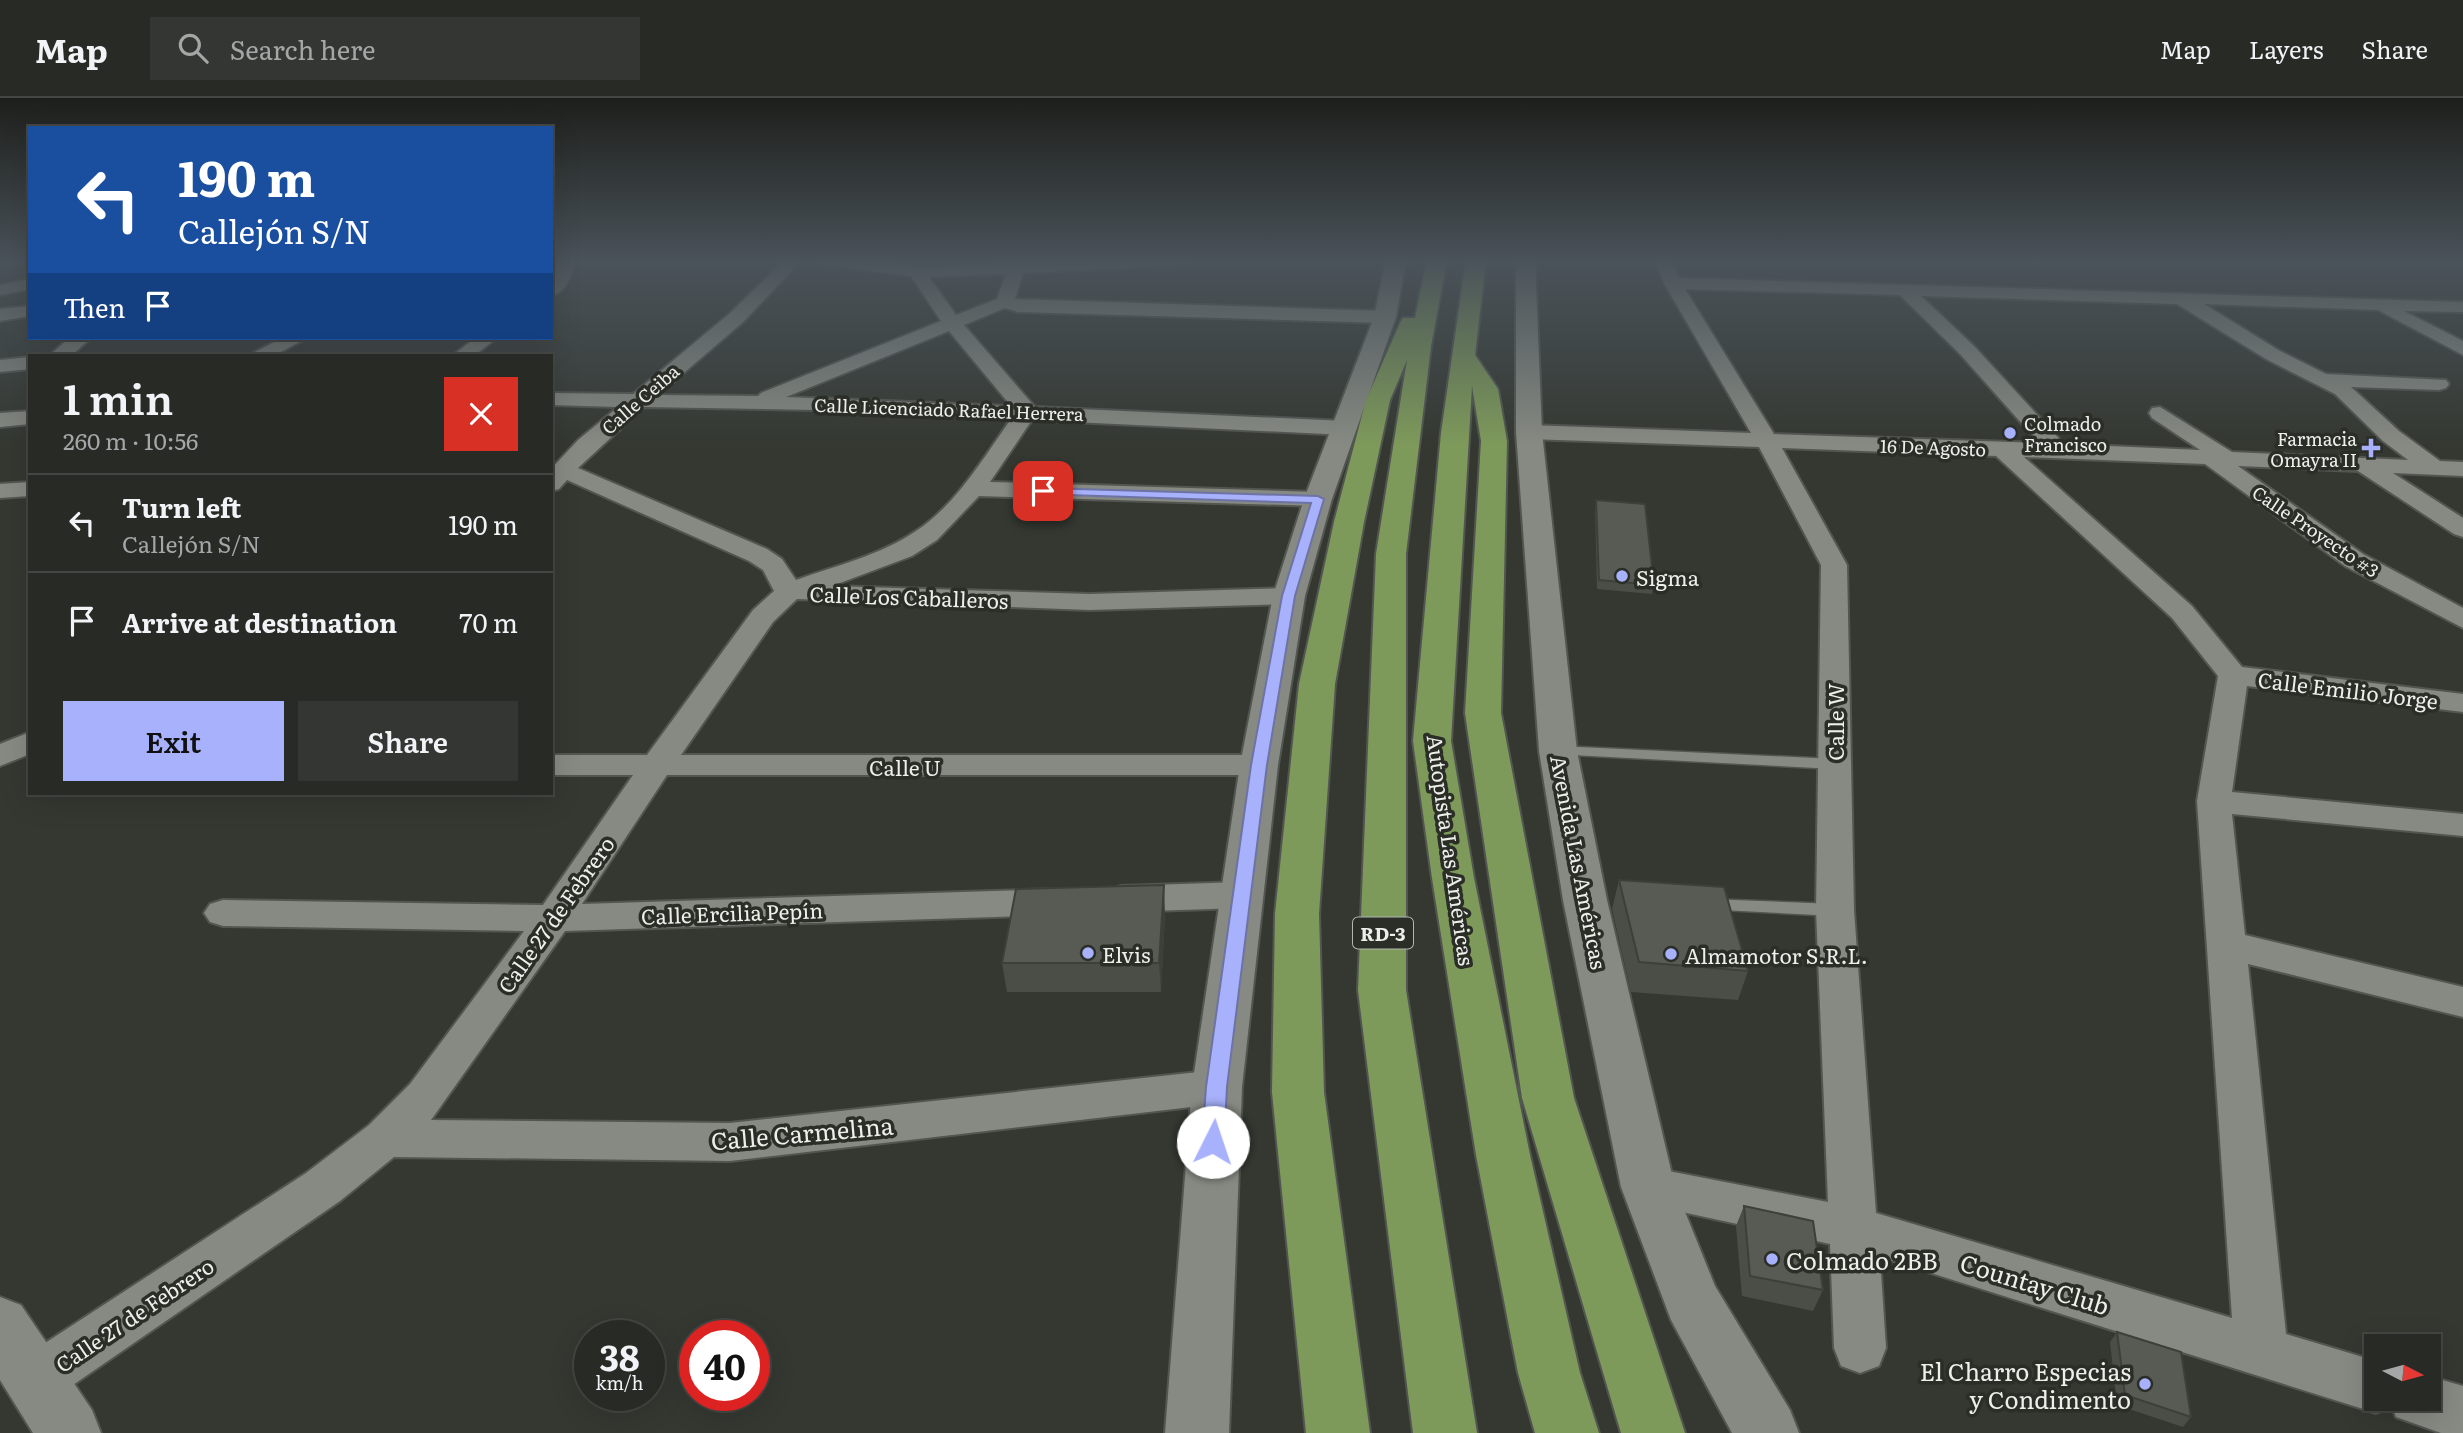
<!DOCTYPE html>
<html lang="en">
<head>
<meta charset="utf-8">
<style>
	body { margin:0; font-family:Literata,serif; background:#333632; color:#f1f3f6; height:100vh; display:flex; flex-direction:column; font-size:26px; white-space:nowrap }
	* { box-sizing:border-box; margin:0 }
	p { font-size:23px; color:#a4a7a7 }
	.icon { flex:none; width:38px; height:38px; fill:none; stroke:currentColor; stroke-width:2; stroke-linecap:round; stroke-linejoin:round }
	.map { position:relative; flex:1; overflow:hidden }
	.sheet { position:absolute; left:28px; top:256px; width:525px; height:441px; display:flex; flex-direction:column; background:#272a25; border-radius:0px; box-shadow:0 7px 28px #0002,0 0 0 2px #434642 }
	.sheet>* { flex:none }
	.top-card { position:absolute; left:28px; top:28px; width:525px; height:214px; border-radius:0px; box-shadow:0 7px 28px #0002,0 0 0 2px #434642; background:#1a4fa0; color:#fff; overflow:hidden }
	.needle { width:46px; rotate:96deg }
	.fabs { position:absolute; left:2364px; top:1236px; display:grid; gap:14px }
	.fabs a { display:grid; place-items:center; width:77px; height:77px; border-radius:0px; background:#272a25; box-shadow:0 7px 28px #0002,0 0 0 2px #434642; font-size:35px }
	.speed { position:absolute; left:574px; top:1222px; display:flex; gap:14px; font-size:35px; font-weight:700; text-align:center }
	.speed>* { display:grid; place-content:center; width:91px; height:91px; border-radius:50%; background:#272a25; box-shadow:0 7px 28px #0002,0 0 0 2px #434642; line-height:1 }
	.speed small { font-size:18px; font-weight:400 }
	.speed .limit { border:10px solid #d22; background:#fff; color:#111 }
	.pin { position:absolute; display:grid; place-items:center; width:60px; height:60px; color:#fff; margin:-30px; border-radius:14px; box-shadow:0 4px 10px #0006 }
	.me { position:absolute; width:77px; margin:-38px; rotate:4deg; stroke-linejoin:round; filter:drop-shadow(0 0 5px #0008) }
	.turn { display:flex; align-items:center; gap:24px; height:147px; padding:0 35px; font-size:32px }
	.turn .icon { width:91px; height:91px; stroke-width:2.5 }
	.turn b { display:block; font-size:49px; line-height:60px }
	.then { display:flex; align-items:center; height:66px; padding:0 35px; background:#0003; gap:14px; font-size:26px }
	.round { display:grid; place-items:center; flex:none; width:74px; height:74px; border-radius:0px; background:#333632 }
	.head { display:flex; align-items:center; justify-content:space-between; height:119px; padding:0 35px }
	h1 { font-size:42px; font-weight:600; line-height:52px }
	.primary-button { display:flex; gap:14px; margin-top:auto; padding:14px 35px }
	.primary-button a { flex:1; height:80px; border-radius:0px; background:#a7b1fc; color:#111; font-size:28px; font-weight:600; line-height:80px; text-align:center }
	.primary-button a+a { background:#333632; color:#f1f3f6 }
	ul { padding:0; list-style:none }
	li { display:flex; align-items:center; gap:21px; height:98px; padding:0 35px; border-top:2px solid #434642 }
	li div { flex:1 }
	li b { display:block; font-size:26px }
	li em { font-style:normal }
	header { display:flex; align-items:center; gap:42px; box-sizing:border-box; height:98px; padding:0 35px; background:#272a25; border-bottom:2px solid #434642 }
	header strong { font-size:33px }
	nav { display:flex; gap:38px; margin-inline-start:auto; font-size:24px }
	.search { width:490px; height:63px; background:#333632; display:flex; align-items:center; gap:18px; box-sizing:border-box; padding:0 24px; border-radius:0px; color:#a4a7a7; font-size:26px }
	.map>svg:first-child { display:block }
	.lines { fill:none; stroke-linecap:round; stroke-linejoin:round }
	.service-casing { stroke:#525550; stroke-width:3 }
	.minor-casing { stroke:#525550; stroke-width:4 }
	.tertiary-casing { stroke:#525550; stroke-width:4 }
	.motorway-casing { stroke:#525550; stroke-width:4 }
	.service { fill:#868a82; fill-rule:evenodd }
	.minor { fill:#868a82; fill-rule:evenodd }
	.tertiary { fill:#868a82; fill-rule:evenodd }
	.motorway { fill:#7e9a5a; fill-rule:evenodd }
	.wall { fill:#4b4e47 }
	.shaded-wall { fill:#3d403a }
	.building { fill:#575b53; stroke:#3d403a; stroke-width:2 }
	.route { fill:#a7b1fc; stroke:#6d73a4; stroke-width:2 }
	.poi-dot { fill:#a7b1fc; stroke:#2a2e27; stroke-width:2.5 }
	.labels { text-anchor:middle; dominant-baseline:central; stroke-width:7; stroke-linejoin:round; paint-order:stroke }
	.far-street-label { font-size:18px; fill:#edefeb; stroke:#2a2e27 }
	.far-poi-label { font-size:18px; fill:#edefeb; stroke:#2a2e27; text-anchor:start }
	.shield { fill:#2a2e27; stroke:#b2b5b0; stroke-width:2 }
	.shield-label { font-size:19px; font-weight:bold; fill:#edefeb }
	.poi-label { font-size:21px; fill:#edefeb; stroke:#2a2e27; text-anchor:start }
	.street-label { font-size:21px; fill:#edefeb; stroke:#2a2e27 }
	.near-street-label { font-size:24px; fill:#edefeb; stroke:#2a2e27 }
	.near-poi-label { font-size:24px; fill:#edefeb; stroke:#2a2e27; text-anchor:start }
</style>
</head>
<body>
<header>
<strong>Map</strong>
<div class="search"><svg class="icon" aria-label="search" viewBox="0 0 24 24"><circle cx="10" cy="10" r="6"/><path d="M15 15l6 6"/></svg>Search here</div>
<nav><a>Map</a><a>Layers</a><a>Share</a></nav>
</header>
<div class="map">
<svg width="2463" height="1335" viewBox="0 0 2463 1335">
	<rect width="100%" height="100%" fill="#343831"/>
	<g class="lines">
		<defs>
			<g id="service">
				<polygon points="1558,648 1835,661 1843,666 1835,671 1553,656 1550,653"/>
				<polygon points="1708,801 1835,806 1841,808 1844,812 1841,816 1835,818 1702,811 1699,807 1702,803"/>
			</g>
			<g id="minor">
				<path d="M559 162H575C571 177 568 193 551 198V183Z"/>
				<path d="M785 162H802L743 224 658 297 758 298 761 295 941 223 911 178 825 167 817 162H861L919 169 1009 166 1011 162H1027L1026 165 1190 162 1182 167 1023 175 1015 201 1385 213 1394 219 1385 225 1018 214 1005 210 964 227 1035 309 1346 323 1357 330 1346 337 1032 322 990 384 1318 394 1327 396 1330 401 1327 406 1318 408 979 398 937 442 912 458 832 488 1090 496 1289 490 1299 492 1303 498 1299 504 1289 506 1090 512 797 501 773 524 681 657H1259L1271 660 1276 667 1271 674 1259 677H667L582 806 1056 791 1069 795 1075 804 1069 813 1056 817 565 833 431 1022 730 1025 1217 972 1233 977 1239 989 1233 1001 1217 1006 730 1063 394 1059 340 1103 54 1300 35 1308 16 1300 8 1282 16 1264 306 1075 369 1027 410 986 524 833 223 828 210 824 204 815 210 806 223 802 543 807 633 677H551V657H647L753 512 774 493 763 472 749 463 567 382 559 391 551 393V371L578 342 618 309 551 307V295L633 296 729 216ZM1006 176 997 201 956 217 929 179ZM949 233 1011 308 786 299ZM644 309 818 312 1011 321C984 359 956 407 916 433 881 457 835 468 796 482L782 461 767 451 578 370Z"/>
				<path d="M1655 162H1671L1679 180 2463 204V214L2404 213 2463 243V257L2378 212 2204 206 2280 253 2326 276 2446 282 2449 286 2446 290 2439 292 2351 289 2399 333 2440 363 2463 364V378L2393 375 2463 420V439L2454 436 2358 373 2238 368 2363 456 2463 510V530L2345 468 2205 366 2024 359 2192 508 2242 569 2463 596V614L2247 588 2232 694 2463 716V738L2232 716 2245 837 2463 889V919L2248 866 2286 1236 2376 1263V1300H2429V1278L2463 1288V1335H2441L2396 1319 2392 1309 2376 1315 1880 1159 1886 1250 1879 1268 1860 1275 1841 1268 1834 1250 1830 1146 1631 1103 1624 1089 1631 1075 1648 1069 1828 1104 1816 812 1821 467 1759 349 1529 341 1518 334 1529 327 1751 335 1664 185ZM1685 191 1900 197 1960 256 2039 345 1774 336ZM1921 198 2177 206 2266 261 2335 296 2383 343 2408 362 2232 354 2160 309 2152 310 2149 315 2152 320 2200 352 2064 346 1974 248ZM1782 350 1996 358 2172 520 2218 578 2197 703 2232 1220 1876 1115 1854 812 1847 467Z"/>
				<polygon points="30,181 30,191 0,197 0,187"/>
				<polygon points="30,208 30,218 0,223 0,211"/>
				<polygon points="69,240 91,240 72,257 50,257"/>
				<polygon points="282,240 307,240 275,257 249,257"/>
				<polygon points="475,240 497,240 475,257 453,257"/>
				<polygon points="30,259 30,271 0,274 0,262"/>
				<polygon points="30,313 30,326 0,329 0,315"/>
				<polygon points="30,384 30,398 0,400 0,386"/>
				<polygon points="30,634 30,656 0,668 0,646"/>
				<polygon points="1241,784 1254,788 1260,797 1254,806 1241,810 1121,814 1108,810 1102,801 1108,792 1121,788"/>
			</g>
			<g id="tertiary">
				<polygon points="1386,162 1406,162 1396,219 1332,401 1305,498 1278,667 1242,989 1229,1335 1165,1335 1192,989 1240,667 1273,498 1304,401 1374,219"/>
				<polygon points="1516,162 1535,162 1542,334 1577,653 1607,802 1675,1089 1715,1188 1790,1312 1799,1335 1732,1335 1671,1222 1621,1089 1563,802 1539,653 1516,334"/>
				<polygon points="0,1199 21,1207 92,1312 101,1335 33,1335 0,1282"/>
			</g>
			<g id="motorway">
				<polygon points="1427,162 1447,162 1431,248 1406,456 1406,892 1477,1335 1413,1335 1358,892 1376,456 1407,262 1390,302 1364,424 1335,586 1319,816 1324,994 1370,1335 1306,1335 1272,994 1275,816 1299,586 1334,424 1366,302 1400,225 1403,220 1415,220"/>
				<polygon points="1466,162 1486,162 1475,257 1498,291 1507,343 1501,615 1574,1000 1685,1335 1621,1335 1522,1000 1465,615 1481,343 1472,288 1451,643 1474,780 1530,1057 1580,1275 1599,1335 1535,1335 1518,1275 1476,1057 1432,780 1413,643 1441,335"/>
			</g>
		</defs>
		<use href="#service" class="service-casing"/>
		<use href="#minor" class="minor-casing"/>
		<use href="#tertiary" class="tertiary-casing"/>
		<use href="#motorway" class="motorway-casing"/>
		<use href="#service" class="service"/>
		<use href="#minor" class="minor"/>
		<use href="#tertiary" class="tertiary"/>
		<use href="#motorway" class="motorway"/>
	</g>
	<g class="wall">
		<polygon points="1596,402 1654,487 1652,496 1597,491 1595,410"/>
		<polygon points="1619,782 1748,873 1738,902 1631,894 1612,811"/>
		<polygon points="1165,816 1161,894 1007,894 1002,865"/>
		<polygon points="1744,1108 1823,1192 1813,1213 1742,1198 1736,1128"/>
		<polygon points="2117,1234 2191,1319 2183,1329 2117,1307 2110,1244"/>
	</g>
	<polygon class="shaded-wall" points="1164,787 1165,816 1161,894 1159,865"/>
	<g class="building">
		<polygon points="1596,402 1645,406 1654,487 1599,482"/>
		<polygon points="1619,782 1724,789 1748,873 1639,864"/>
		<polygon points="1164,787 1159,865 1002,865 1016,791"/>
		<polygon points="1744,1108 1813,1123 1823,1192 1750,1178"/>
		<polygon points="2117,1234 2181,1254 2191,1319 2125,1297"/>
	</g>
	<linearGradient id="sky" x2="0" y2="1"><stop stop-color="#1d1f1b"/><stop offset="0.47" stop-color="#4a535a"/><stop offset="1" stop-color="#4a535a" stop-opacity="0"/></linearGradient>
	<rect width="2463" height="348" fill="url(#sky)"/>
	<polygon class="route" points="1043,390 1318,398 1324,401 1295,498 1267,667 1227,989 1224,1044 1220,1050 1213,1053 1205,1050 1202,1044 1206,989 1251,667 1282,498 1311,405 1039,396 1039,391"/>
	<g class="poi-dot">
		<circle cx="2010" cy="335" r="7"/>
		<path d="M2367.5 339.5h7v7h7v7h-7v7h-7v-7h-7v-7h7z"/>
		<circle cx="1622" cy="478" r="7"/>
		<circle cx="1088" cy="855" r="7"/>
		<circle cx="1671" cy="856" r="7"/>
		<circle cx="1772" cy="1161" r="7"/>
		<circle cx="2145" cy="1286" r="7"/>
	</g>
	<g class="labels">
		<g class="far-street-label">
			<text transform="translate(640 301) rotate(-41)">Calle Ceiba</text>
			<text transform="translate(949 311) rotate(2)">Calle Licenciado Rafael Herrera</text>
			<text transform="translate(1933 349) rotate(2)">16 De Agosto</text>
			<text transform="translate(2316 433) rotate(34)">Calle Proyecto #3</text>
		</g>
		<g class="far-poi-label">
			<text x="2024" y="325">Colmado<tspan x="2024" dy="21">Francisco</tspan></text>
			<text x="2357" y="340" text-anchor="end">Farmacia<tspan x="2357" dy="21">Omayra II</tspan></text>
		</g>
		<rect class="shield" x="1353" y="819.5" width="60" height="31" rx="5"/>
		<g class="shield-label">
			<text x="1383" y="835">RD-3</text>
		</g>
		<g class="poi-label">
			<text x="1636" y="478">Sigma</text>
			<text x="1102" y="855">Elvis</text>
			<text x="1685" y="856">Almamotor S.R.L.</text>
		</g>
		<g class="street-label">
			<text transform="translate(909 498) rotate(2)">Calle Los Caballeros</text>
			<text transform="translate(2348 591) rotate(7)">Calle Emilio Jorge</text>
			<text transform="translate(1834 624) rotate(-90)">Calle W</text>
			<text x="905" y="668">Calle U</text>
			<text transform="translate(1452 752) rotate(82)">Autopista Las Américas</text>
			<text transform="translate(1580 764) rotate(79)">Avenida Las Américas</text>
			<text transform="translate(732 814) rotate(-2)">Calle Ercilia Pepín</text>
			<text transform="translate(555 816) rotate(-55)">Calle 27 de Febrero</text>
			<text transform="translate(134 1216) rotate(-34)">Calle 27 de Febrero</text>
		</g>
		<g class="near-street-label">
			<text transform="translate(802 1034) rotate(-5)">Calle Carmelina</text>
			<text transform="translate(2035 1185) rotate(17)">Countay Club</text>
		</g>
		<g class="near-poi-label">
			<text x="1786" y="1161">Colmado 2BB</text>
			<text x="2131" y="1272" text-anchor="end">El Charro Especias<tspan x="2131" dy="28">y Condimento</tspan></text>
		</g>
	</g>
</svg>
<div class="fabs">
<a><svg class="needle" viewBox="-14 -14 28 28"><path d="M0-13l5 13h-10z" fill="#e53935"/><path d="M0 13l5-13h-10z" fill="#a4a7a7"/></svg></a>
</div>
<div class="speed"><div>38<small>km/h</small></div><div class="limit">40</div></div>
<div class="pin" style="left:1043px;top:393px;background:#d93025"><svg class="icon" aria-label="arrive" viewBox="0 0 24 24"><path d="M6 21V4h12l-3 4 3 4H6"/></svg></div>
<svg class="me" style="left:1213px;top:1044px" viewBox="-20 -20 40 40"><circle r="19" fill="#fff"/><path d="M0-13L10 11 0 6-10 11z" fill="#a7b1fc"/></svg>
<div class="top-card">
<div class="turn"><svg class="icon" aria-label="left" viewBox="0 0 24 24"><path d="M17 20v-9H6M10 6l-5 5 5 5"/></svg><div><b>190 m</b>Callejón S/N</div></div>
<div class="then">Then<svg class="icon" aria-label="arrive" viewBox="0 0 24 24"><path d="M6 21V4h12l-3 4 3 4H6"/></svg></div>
</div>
<section class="sheet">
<div class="head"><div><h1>1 min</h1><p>260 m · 10:56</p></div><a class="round" style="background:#d93025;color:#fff"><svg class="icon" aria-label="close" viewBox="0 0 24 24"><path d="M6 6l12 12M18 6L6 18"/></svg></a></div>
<ul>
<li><svg class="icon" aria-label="left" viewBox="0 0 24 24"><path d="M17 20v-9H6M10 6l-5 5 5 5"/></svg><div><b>Turn left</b><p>Callejón S/N</p></div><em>190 m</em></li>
<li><svg class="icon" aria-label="arrive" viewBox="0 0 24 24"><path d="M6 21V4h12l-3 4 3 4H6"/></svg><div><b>Arrive at destination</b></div><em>70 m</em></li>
</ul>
<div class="primary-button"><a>Exit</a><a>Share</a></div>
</section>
</div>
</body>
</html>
